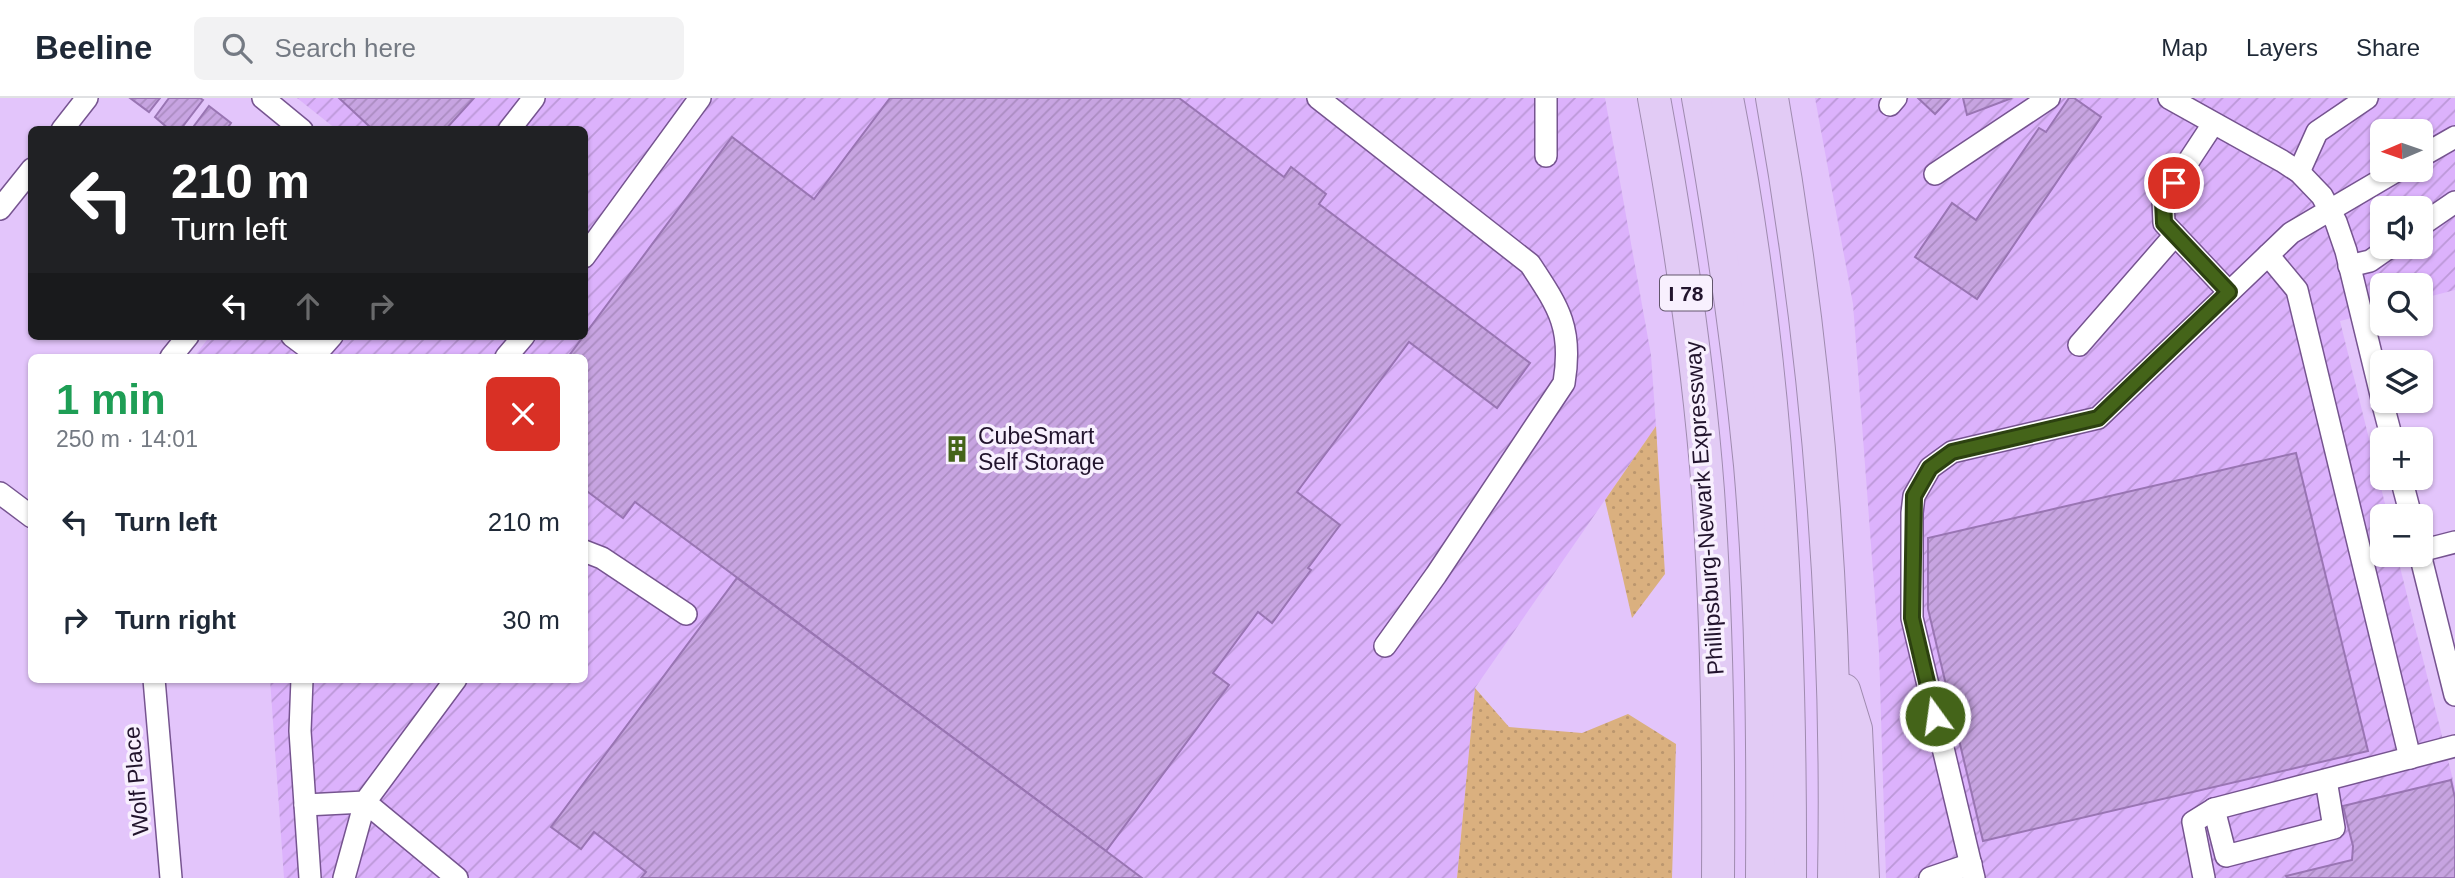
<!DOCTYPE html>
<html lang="en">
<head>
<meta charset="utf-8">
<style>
	body { margin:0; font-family:Arial,sans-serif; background:#f2f2f3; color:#1f2937; height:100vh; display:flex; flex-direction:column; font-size:26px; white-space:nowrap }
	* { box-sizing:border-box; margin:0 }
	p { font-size:23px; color:#747a83 }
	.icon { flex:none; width:38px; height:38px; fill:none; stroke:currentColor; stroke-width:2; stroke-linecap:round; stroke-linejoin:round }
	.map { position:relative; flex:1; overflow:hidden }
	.drawer { position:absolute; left:28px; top:256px; width:560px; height:329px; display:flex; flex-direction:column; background:#fff; border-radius:10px; box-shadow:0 2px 5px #0004 }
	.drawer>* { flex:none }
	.guide { position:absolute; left:28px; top:28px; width:560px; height:214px; border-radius:10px; box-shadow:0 2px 5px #0004; background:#202124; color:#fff; overflow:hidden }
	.needle { width:46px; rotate:268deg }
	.controls { position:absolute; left:2370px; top:21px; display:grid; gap:14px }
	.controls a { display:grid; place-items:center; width:63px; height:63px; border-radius:10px; background:#fff; box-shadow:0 2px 5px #0004; font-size:35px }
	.pin { position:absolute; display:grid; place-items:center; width:60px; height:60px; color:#fff; margin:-30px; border:4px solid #fff; border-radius:50%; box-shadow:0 2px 7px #0007 }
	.me { position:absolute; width:77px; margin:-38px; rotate:346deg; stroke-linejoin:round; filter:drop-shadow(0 0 5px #0008) }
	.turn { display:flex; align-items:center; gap:24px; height:147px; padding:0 28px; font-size:32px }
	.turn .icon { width:91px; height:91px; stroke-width:2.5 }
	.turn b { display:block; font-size:49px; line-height:60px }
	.lanes { display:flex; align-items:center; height:66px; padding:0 28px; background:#0003; justify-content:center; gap:35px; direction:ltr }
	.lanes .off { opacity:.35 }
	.round { display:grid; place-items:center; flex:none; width:74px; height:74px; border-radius:10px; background:#f2f2f3 }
	.overview { display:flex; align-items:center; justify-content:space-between; height:119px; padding:0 28px }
	h1 { font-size:42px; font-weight:700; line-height:52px; color:#1e9e55 }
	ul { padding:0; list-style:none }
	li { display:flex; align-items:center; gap:21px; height:98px; padding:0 28px }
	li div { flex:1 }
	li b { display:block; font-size:26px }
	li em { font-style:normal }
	header { display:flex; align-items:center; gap:42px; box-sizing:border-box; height:98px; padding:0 35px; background:#fff; border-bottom:2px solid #e0e1e3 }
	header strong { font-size:33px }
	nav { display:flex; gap:38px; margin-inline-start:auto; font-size:24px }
	.search { width:490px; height:63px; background:#f2f2f3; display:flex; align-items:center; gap:18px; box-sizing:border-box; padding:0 24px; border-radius:10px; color:#747a83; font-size:26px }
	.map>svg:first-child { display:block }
	.industrial { fill:url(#industrial-furrows); fill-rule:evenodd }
	.grass { fill:url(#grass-dots) }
	.building { fill:url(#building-hatch); stroke:#9975b3; stroke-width:2 }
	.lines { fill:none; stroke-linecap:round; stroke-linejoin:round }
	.minor-casing { stroke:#765490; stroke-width:24 }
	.highway-casing { stroke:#9f8baf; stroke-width:34 }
	.minor { stroke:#fff; stroke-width:21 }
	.highway { stroke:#e2cbf5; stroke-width:32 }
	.route-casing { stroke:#2c4110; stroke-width:18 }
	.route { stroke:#446419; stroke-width:12 }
	.labels { text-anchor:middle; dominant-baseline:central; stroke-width:7; stroke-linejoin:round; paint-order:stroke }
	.shield { fill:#f8f0fe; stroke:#62566c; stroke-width:2 }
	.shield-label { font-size:21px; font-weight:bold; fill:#22142d }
	.poi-label { font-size:23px; fill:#22142d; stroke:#f8f0fe; text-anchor:start }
	.street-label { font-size:23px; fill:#22142d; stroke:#f8f0fe }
</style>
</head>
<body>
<header>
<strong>Beeline</strong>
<div class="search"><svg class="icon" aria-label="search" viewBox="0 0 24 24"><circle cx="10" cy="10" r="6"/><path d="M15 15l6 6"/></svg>Search here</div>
<nav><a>Map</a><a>Layers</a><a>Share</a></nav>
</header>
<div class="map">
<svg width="2455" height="780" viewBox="0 0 2455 780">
	<defs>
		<pattern id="industrial-furrows" width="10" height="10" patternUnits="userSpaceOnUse" patternTransform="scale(1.75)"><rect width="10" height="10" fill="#dcb2fc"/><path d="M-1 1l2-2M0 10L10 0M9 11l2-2" fill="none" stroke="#bc98d8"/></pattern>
		<pattern id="grass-dots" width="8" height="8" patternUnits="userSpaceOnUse" patternTransform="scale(1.75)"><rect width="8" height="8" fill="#dab07f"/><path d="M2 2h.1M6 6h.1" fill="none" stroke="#bb966e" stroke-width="1.8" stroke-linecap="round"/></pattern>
		<pattern id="building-hatch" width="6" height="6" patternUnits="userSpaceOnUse" patternTransform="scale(1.75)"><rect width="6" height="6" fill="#c7a4e1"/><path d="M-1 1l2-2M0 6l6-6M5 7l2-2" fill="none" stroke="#ab8cc1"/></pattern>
	</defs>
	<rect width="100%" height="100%" fill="#e3c5fb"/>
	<g class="industrial">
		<polygon points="297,0 1605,0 1651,257 1656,328 1475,590 1457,780 284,780 270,581 584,581 584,259 194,259 210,238 584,238 584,32 336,31"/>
		<path d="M1815 0H2455V192L2420 201V187H2382V212L2340 223 2388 418H2382V457H2397L2455 690V780H1886L1879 554 1853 206ZM2382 33H2420V72H2382ZM2382 110H2420V149H2382Z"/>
	</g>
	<g class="grass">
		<polygon points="1656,328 1665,476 1632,520 1605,402"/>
		<polygon points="1475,590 1509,629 1582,635 1628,616 1676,646 1672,780 1457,780"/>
	</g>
	<g class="building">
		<polygon points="130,0 160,0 149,14"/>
		<polygon points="169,0 200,0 203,2 180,32 170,32 155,19"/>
		<polygon points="339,0 474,0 445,32 368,32 370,29"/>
		<polygon points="890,0 1179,0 1284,79 1291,69 1326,96 1319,106 1530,265 1497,310 1409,244 1297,394 1340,427 1308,470 1311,472 1272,525 1258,514 1213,575 1229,587 1106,753 635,404 623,420 584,391 584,259 568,259 732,39 814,101"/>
		<polygon points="1918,0 1950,0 1935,16"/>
		<polygon points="1963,0 2012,0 1967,17"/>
		<polygon points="2069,0 2074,0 2101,19 1977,201 1915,159 1952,105 1976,122 2039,30 2046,34"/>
		<polygon points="209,8 231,25 226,32 191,32"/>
		<polygon points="2296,355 2368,653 1983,743 1928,511 1928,440"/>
		<polygon points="737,480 1106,753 1142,780 641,780 646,774 594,734 581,751 551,729"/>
		<polygon points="2451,682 2455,700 2455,780 2287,780 2286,778 2352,762 2353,748 2343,708"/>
	</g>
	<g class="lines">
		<defs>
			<g id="minor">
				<polyline points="263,0 302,32"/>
				<path d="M1318 0 1530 166C1559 210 1573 230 1564 285L1436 477 1385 548"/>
				<polyline points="2169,0 2282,63 2299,74 2322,98 2336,124 2346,153 2382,301"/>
				<polyline points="1890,7 1896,0"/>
				<polyline points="2213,26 2163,102 2164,125 2229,194"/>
				<polyline points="62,32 87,0"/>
				<polyline points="509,32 534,0"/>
				<polyline points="1546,58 1546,0"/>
				<polyline points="2420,59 2455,39"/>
				<polyline points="2299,74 2317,34 2367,0"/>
				<polyline points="1935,76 2049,0"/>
				<polyline points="0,111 32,71"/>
				<polyline points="2420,128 2455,104"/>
				<polyline points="2268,157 2297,192 2410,660"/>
				<polyline points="584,159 700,0"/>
				<polyline points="2349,168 2370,163 2390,149"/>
				<polyline points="292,238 316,256 332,238"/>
				<polyline points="2079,247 2175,137"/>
				<polyline points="171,259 188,238"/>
				<polyline points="506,259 524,238"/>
				<polyline points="2382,303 2392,341"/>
				<polyline points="2401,380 2411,418"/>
				<polyline points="0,395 32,419"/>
				<polyline points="584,453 602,460 686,516"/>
				<polyline points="2420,453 2455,444"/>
				<polyline points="2420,456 2455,597"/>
				<polyline points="154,581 171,780"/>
				<polyline points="302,581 300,633 310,780"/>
				<polyline points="305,707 365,704 456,581"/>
				<polyline points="2214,711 2226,758 2334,730 2326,682"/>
				<polyline points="344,780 365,704 457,780"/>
				<polyline points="1930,780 1971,766"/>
				<polyline points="1974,780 1912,520 1912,415 1914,398 1930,370 1952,354 2098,320 2291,135 2398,72"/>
				<polyline points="2204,780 2193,724 2214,711 2455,648"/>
			</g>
			<g id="highway">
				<path d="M1654 0C1678 130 1698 261 1708 393 1717 522 1719 651 1718 780"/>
				<path d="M1698 0C1720 122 1738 244 1750 367 1762 504 1763 643 1762 780"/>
				<path d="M1727 0C1778 259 1791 517 1790 780"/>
				<path d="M1772 0C1818 258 1839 518 1834 780"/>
				<polyline points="1844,592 1856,631 1863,780"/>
			</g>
		</defs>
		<use href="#minor" class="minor-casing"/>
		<use href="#highway" class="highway-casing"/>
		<use href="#minor" class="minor"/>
		<use href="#highway" class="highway"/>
	</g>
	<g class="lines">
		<defs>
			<polyline id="route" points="1935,618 1912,520 1914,398 1930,370 1952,354 2098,320 2229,194 2164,125 2163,102 2174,85"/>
		</defs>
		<use href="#route" class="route-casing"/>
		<use href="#route" class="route"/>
	</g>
	<defs>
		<symbol id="building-bare" viewBox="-9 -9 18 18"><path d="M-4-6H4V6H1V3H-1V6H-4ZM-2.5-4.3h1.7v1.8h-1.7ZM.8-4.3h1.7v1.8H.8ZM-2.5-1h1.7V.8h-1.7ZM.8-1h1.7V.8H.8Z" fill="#446419" stroke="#f8f0fe" stroke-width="2.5" paint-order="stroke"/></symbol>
	</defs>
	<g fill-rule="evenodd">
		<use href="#building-bare" x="938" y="332" width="38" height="38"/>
	</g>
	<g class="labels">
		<rect class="shield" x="1660" y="177.5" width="52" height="35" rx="5"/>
		<g class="shield-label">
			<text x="1686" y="195">I 78</text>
		</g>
		<g class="poi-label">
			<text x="978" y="338">CubeSmart<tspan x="978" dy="26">Self Storage</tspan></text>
		</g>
		<g class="street-label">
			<text transform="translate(1704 410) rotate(-94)">Phillipsburg-Newark Expressway</text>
			<text transform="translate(136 683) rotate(-95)">Wolf Place</text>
		</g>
	</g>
</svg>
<div class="controls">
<a><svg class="needle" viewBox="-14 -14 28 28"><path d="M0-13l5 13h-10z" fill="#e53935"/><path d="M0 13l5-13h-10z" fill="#747a83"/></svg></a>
<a><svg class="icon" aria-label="sound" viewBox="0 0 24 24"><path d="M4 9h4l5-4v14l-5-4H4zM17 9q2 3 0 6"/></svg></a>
<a><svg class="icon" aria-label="search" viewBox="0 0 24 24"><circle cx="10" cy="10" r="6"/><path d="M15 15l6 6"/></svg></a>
<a><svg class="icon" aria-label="layers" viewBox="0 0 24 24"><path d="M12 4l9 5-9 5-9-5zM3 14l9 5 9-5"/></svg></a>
<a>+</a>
<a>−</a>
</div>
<div class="pin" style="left:2174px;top:85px;background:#d93025"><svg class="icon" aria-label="arrive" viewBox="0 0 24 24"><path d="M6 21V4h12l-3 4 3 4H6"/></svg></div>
<svg class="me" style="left:1935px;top:618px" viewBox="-20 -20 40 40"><circle r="17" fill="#446419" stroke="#fff" stroke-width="3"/><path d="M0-11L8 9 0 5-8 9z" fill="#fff"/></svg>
<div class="guide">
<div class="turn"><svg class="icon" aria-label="left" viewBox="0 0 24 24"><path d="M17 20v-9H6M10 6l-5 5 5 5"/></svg><div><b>210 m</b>Turn left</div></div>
<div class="lanes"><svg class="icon" aria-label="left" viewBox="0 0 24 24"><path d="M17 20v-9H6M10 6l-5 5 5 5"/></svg><svg class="icon off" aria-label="ahead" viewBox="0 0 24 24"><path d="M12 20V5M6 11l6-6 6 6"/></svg><svg class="icon off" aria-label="right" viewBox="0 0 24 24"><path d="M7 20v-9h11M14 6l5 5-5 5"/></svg></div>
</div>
<section class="drawer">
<div class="overview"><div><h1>1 min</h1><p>250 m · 14:01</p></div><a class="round" style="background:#d93025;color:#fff"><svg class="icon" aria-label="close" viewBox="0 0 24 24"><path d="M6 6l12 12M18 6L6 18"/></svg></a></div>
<ul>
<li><svg class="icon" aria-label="left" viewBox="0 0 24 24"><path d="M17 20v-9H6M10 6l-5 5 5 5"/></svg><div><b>Turn left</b></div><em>210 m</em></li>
<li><svg class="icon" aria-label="right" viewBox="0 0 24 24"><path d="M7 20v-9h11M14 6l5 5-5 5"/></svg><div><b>Turn right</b></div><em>30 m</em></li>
</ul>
</section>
</div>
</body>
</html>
